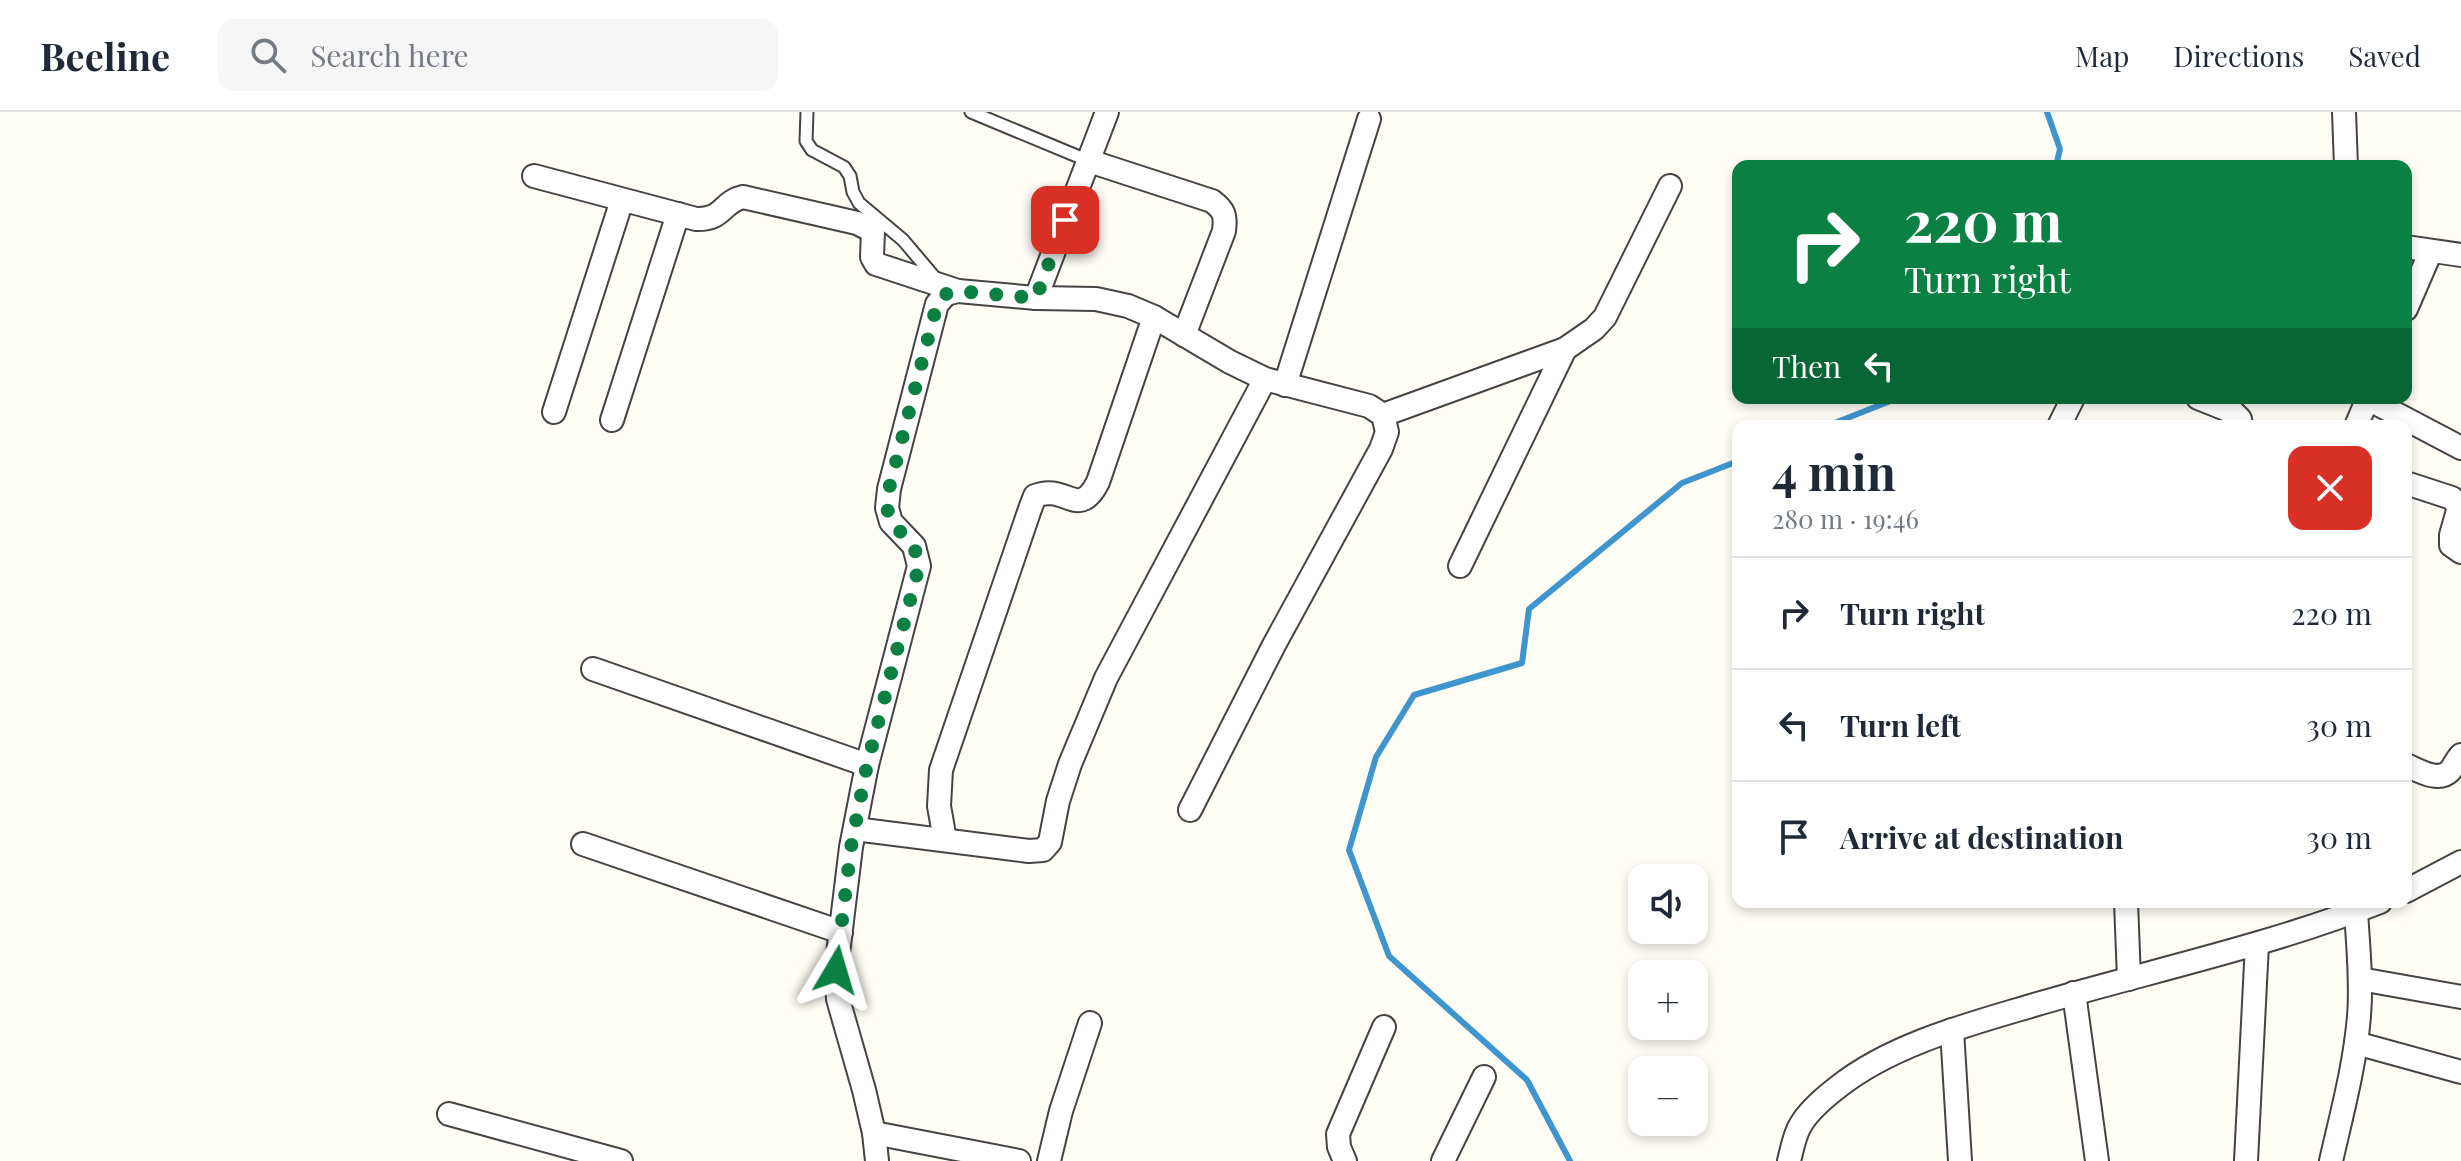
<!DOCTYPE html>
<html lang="en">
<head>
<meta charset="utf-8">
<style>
	body { margin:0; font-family:"Playfair Display",serif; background:#f6f6f7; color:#1f2937; height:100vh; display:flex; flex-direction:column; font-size:30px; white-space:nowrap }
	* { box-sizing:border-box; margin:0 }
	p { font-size:26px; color:#747a83 }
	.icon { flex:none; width:44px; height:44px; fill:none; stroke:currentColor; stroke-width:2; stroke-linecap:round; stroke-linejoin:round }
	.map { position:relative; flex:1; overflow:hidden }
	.details { position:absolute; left:1732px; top:308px; width:680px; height:488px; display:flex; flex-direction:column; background:#fff; border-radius:16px; box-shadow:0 4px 12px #0003 }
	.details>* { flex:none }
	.guide { position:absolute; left:1732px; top:48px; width:680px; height:244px; border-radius:16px; box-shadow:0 4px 12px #0003; background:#0b8043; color:#fff; overflow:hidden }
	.tools { position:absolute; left:1628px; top:752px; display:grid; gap:16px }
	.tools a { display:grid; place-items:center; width:80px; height:80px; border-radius:16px; background:#fff; box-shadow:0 4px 12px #0003; font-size:40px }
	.pin { position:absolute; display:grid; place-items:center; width:68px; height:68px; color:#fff; margin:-34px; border-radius:16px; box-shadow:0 4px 12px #0006 }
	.me { position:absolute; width:88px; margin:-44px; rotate:7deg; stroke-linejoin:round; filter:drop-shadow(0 0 6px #0008) }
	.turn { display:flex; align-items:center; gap:28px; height:168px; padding:0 40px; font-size:36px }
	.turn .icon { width:104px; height:104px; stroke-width:2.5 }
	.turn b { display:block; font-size:56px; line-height:68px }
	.then { display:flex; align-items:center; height:76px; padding:0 40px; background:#0003; gap:16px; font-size:30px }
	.round { display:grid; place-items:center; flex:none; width:84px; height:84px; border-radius:16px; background:#f6f6f7 }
	.overview { display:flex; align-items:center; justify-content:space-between; height:136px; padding:0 40px }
	h1 { font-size:48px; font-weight:700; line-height:60px }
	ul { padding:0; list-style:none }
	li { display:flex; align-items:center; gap:24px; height:112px; padding:0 40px; border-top:2px solid #e0e1e3 }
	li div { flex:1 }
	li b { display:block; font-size:30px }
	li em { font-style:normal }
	header { display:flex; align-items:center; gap:48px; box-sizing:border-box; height:112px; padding:0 40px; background:#fff; border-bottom:2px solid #e0e1e3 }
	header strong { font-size:38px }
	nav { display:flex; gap:44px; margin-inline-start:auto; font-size:28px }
	.search { width:560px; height:72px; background:#f6f6f7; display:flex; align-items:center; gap:20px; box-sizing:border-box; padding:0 28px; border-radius:16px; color:#747a83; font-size:30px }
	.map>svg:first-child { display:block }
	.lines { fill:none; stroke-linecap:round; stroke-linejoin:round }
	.stream { stroke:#3f96cf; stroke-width:6 }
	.lane-casing { stroke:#444; stroke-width:15 }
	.street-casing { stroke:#444; stroke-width:26 }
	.lane { stroke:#fff; stroke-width:11 }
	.street { stroke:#fff; stroke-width:22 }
	.route { stroke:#0b8043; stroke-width:14; stroke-dasharray:0 25.2 }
</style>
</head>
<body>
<header>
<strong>Beeline</strong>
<div class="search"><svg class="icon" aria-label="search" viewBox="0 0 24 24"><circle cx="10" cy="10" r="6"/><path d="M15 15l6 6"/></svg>Search here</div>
<nav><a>Map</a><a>Directions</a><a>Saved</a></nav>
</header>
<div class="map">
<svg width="2461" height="1049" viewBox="0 0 2461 1049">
	<rect width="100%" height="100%" fill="#fffdf5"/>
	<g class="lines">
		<g class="stream">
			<polyline points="2047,0 2060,37 2056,54"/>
			<polyline points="1827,314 1898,286"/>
			<polyline points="1570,1049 1527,968 1389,844 1349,738 1376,645 1414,583 1522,551 1529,497 1682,371 1738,349"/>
		</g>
		<defs>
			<g id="lane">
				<polyline points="807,0 806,29 812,38 844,55 850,64 853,80 859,91 903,128 936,167"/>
				<polyline points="971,0 1089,49"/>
			</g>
			<g id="street">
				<polyline points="2344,0 2346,54"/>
				<path d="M1089 49 1212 89C1224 98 1226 103 1224 119L1184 223"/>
				<path d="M534 64 696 107C724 108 721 90 743 85L857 111 873 119 872 145 876 152 958 179"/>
				<polyline points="2406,135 2461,143"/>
				<polyline points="1036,186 1107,0"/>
				<polyline points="2406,197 2431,139"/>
				<polyline points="1285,273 1369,7"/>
				<polyline points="2198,286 2233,300 2240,307 2241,314"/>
				<polyline points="2368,287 2461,336"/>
				<polyline points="554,300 622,88"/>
				<polyline points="1383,303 1565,237 1594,217 1605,205 1670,74"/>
				<polyline points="612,308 678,102"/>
				<polyline points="2059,314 2073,286"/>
				<polyline points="2356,314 2368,286"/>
				<polyline points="2406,371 2452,386 2459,395 2451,423 2451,433 2461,440"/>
				<polyline points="1460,454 1565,237"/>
				<polyline points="593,557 867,653"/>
				<path d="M2406 653C2418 658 2438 671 2450 659 2454 654 2456 648 2461 643"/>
				<polyline points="855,717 1029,739 1043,738 1050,730 1058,689 1070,652 1106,566 1265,267"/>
				<path d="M945 728 939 694 941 658 1030 397 1035 384C1066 371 1078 409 1098 370L1154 205"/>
				<polyline points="583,732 841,820"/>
				<polyline points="2406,779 2461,750"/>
				<polyline points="2126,790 2129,867"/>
				<polyline points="2360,867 2461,885"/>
				<polyline points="2074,881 2097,1049"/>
				<polyline points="1952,918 1960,1049"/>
				<polyline points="2356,931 2461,960"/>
				<polyline points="449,1002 621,1049"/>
				<polyline points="874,1021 1019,1049"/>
				<polyline points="877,1049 874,1021 864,978 838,887 836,858 851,735 867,653 919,454 914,434 891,410 887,396 889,377 937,192 946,182 958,179 1036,186 1096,187 1128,194 1154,205 1230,250 1265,267 1369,294 1383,303 1387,320 1381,337 1274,533 1190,698"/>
				<polyline points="1049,1049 1061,999 1090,911"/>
				<polyline points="1345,1049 1339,1035 1338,1022 1384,915"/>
				<polyline points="1443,1049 1484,965"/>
				<path d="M1789 1049C1792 1038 1794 1024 1800 1014 1808 999 1825 985 1838 975 1892 932 1970 912 2034 893 2150 859 2268 834 2380 790"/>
				<polyline points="2246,1049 2257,832"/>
				<path d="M2331 1049C2342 1001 2355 953 2359 904 2362 869 2358 834 2356 799"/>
			</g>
		</defs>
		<use href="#lane" class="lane-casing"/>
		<use href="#street" class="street-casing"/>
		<use href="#lane" class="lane"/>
		<use href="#street" class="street"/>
	</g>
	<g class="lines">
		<polyline class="route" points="836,858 851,735 867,653 919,454 914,434 891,410 887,396 889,377 937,192 946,182 958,179 1036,186 1065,108"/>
	</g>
</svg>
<div class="tools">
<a><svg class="icon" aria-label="sound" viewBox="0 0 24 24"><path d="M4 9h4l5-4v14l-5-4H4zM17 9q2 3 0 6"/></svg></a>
<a>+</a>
<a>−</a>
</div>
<div class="pin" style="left:1065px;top:108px;background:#d93025"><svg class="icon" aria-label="arrive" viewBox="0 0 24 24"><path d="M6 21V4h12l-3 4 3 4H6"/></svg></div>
<svg class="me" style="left:836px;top:858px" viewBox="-20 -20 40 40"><path d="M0-17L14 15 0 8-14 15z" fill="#0b8043" stroke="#fff" stroke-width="4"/></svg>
<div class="guide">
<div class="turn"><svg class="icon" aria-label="right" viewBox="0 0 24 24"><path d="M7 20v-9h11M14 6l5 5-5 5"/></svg><div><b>220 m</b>Turn right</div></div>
<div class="then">Then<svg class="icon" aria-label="left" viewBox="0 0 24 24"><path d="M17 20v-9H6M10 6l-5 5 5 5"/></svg></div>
</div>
<section class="details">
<div class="overview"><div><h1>4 min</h1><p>280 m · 19:46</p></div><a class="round" style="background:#d93025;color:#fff"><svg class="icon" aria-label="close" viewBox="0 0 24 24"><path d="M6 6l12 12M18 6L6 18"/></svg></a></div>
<ul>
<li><svg class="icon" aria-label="right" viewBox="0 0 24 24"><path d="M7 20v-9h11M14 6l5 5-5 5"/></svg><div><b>Turn right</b></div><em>220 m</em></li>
<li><svg class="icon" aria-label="left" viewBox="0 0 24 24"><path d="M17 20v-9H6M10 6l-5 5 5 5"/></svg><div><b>Turn left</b></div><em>30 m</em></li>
<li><svg class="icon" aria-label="arrive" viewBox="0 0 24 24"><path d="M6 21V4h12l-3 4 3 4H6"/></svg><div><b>Arrive at destination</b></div><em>30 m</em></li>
</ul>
</section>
</div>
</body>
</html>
